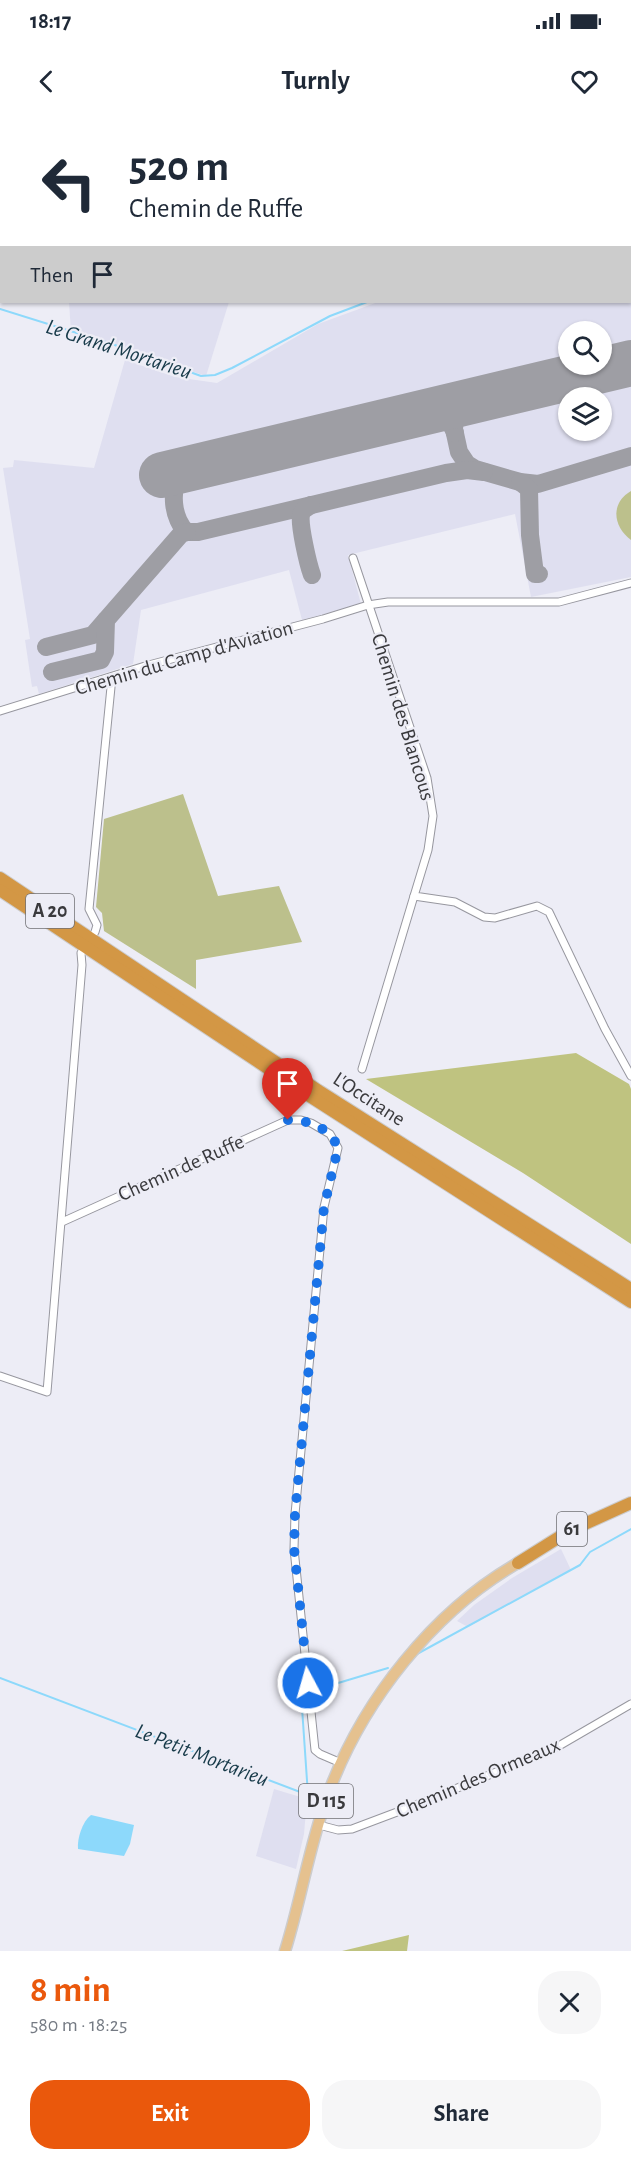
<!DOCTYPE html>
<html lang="en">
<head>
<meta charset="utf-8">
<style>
	body { margin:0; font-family:"Alegreya Sans",sans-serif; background:#f6f6f7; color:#1f2937; height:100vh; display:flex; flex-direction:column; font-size:22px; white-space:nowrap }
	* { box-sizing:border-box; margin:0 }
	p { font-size:20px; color:#747a83 }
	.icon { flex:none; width:33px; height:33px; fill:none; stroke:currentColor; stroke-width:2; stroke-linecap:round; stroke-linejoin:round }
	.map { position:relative; height:1831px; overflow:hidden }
	.drawer { display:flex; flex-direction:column; background:#fff; flex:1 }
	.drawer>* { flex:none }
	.top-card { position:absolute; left:0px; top:0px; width:632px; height:183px; box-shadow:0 2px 4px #0004; background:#fff; color:#1f2937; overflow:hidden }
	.fabs { position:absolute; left:558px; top:201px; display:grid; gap:12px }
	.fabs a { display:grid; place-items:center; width:54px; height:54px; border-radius:50%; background:#fff; box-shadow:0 2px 4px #0004; font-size:30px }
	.pin { position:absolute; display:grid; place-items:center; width:51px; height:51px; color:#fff; margin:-62px -26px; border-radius:50% 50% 50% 0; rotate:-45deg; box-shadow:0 0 6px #0007 }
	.pin .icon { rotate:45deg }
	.me { position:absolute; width:66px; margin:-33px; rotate:354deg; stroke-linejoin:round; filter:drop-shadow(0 0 4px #0008) }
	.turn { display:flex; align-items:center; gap:21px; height:126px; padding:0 30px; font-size:27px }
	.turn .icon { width:78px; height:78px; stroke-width:2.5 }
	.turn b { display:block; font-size:42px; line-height:51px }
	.then { display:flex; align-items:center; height:57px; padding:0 30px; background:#0003; gap:12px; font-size:22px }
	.round { display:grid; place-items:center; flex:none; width:63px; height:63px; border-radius:24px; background:#f6f6f7 }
	.head { display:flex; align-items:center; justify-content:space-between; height:102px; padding:0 30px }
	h1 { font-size:36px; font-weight:600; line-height:45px; color:#ea580c }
	.action { display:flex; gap:12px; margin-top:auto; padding:12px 30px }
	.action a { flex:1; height:69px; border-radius:24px; background:#ea580c; color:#fff; font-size:24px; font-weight:600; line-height:69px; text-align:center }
	.action a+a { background:#f6f6f7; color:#1f2937 }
	.status { display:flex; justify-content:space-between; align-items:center; height:42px; padding:0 30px; background:#fff; direction:ltr }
	.status svg { height:16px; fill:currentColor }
	header { display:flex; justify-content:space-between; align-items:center; height:78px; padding:0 30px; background:#fff; font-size:27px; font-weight:600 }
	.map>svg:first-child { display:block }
	.built { fill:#dfdff0; fill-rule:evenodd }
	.green { fill:#bcc08c }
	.forest { fill:#bfc380 }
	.water { fill:#8dd9fb }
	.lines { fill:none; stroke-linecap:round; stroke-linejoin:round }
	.stream { stroke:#8dd9fb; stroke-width:2 }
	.taxiway { stroke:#9e9ea4; stroke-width:18 }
	.runway { stroke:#9e9ea4; stroke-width:46 }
	.street-casing { stroke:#97979f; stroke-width:9 }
	.secondary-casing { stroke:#97979f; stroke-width:11 }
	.primary-casing { stroke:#cccccd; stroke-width:13 }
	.highway-casing { stroke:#cccccd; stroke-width:14 }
	.street { stroke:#fff; stroke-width:7 }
	.secondary { stroke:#f2e0c7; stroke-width:9 }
	.primary { stroke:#e5c18f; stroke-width:10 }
	.highway { stroke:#d39745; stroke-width:12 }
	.route { stroke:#1a73e8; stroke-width:10; stroke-dasharray:0 18 }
	.labels { text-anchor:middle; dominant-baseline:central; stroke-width:4.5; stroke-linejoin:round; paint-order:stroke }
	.shield { fill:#ededf6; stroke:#707074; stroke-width:1.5 }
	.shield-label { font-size:20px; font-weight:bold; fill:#3a3a3d }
	.street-label { font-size:21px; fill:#3a3a3d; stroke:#ededf6 }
	.water-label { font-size:22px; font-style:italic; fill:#173a49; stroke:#ededf6 }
</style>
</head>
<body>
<div class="status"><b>18:17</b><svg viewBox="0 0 49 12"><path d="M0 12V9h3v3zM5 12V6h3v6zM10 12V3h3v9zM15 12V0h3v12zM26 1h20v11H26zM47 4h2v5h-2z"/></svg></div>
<header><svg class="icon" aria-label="back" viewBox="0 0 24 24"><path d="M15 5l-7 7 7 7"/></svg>Turnly<svg class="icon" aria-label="heart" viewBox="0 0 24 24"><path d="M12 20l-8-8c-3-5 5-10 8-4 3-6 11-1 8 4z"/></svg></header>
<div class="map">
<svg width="631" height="1831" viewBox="0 0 631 1831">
	<rect width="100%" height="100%" fill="#ededf6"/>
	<g class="built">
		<path d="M631 165V457L531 477 515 394 348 435 361 484 302 500 289 450 141 490 133 544 39 574 37 566 32 567 25 520 30 519 3 348 13 347 14 340 94 348 125 240 175 257 217 263 318 204 378 182H630ZM568 212H602V244H568ZM568 278H602V310H568Z"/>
		<polygon points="69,182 229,182 206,256 71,212"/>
		<polygon points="561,1429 571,1450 468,1507 457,1501 474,1485 512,1458"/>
		<polygon points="274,1669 307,1679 304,1714 296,1749 256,1736"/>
	</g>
	<g class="green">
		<polygon points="0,0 195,0 195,1 2,2 1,139"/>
		<path d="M631 371V420C613 407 610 383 631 371Z"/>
		<polygon points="183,674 218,776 279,766 302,822 196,840 196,869 104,811 102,793 96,787 104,699"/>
	</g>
	<g class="forest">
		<polygon points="576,933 629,964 631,969 631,1124 523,1053 366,959"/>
		<polygon points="409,1815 407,1831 342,1831"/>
	</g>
	<path class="water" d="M91 1695 134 1705 130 1724 124 1736 78 1729C77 1719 82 1702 91 1695Z"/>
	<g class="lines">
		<g class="stream">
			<polyline points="630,166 631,166"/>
			<polyline points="0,189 112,224 201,256 215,255 232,248 330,196 367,182"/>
			<polyline points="417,1534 580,1445 590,1432 631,1409"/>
			<polyline points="0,1558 308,1675 301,1573 303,1573"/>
			<polyline points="315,1570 388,1548"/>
		</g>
		<g class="taxiway">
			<polyline points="496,275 464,285 455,298 454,309 459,332 467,344 475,349 520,362 538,364 631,336"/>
			<path d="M424 293C438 296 450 297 455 313"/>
			<path d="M214 343C204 346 191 348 183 355 168 367 173 401 187 412H198L446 353 467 350 484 352"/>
			<polyline points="520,362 529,369 530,415 535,454 539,454"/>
			<path d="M311 385C306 388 302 390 301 395 299 405 308 444 312 455"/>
			<polyline points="46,527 93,515 106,500"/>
			<polyline points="52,552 101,540 105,532 106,500 181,414 187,412"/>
		</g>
		<polyline class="runway" points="162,355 631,243"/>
		<defs>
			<g id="street">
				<polyline points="379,0 379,2"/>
				<polyline points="502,2 510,0"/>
				<polyline points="630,102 631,103"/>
				<polyline points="353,438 427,658 433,696 428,730 414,776 455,782 484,797 495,798 537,786 549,792 605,909 631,956"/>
				<polyline points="0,591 145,546 323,499 368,485 388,482 559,482 631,463"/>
				<polyline points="95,812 97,805 89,789 112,557"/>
				<polyline points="362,949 414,776"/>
				<polyline points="62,1102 288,1000 301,1000 311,1003 330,1014 338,1028 324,1087 295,1394 294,1429 315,1630 320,1634 341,1643"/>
				<polyline points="0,1256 47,1272 82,845 81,833"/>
				<polyline points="319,1705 338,1710 352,1709 421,1683 557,1627 631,1584"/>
			</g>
			<g id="secondary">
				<polyline points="249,2 249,0"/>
				<polyline points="0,158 2,158"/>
			</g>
			<path id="primary" d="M285 1831C301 1780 309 1727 327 1677 361 1582 434 1489 523 1440"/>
			<g id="highway">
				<polyline points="0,758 319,971 631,1169"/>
				<polyline points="0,770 314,979 631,1182"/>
				<polyline points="518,1443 569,1411 631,1383"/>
			</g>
		</defs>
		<use href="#street" class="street-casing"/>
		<use href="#secondary" class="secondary-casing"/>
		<use href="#primary" class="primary-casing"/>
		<use href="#highway" class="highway-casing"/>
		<use href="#street" class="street"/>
		<use href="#secondary" class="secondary"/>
		<use href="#primary" class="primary"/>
		<use href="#highway" class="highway"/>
	</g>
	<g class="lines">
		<path class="route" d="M288 1000C308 1000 330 1007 338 1028L324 1087 295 1394 294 1428 308 1563"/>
	</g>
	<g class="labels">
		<g class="shield">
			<rect x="26" y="774" width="48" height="34" rx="4.5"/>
			<rect x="557" y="1392" width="30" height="34" rx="4.5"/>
			<rect x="299" y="1664" width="54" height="34" rx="4.5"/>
		</g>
		<g class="shield-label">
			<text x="50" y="791">A 20</text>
			<text x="572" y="1409">61</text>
			<text x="326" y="1681">D 115</text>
		</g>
		<g class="street-label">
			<text transform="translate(184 538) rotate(-16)">Chemin du Camp d'Aviation</text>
			<text transform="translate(403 597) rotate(73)">Chemin des Blancous</text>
			<text transform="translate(369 979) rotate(33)">L'Occitane</text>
			<text transform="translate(181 1048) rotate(-24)">Chemin de Ruffe</text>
			<text transform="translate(478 1658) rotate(-23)">Chemin des Ormeaux</text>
		</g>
		<g class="water-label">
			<text transform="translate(119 229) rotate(18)">Le Grand Mortarieu</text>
			<text transform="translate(202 1635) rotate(21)">Le Petit Mortarieu</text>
		</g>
	</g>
</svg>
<div class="fabs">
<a><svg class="icon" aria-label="search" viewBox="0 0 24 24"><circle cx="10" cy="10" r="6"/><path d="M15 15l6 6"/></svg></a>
<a><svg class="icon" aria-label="layers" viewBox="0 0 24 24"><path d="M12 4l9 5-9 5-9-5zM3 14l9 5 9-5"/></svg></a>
</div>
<div class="pin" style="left:288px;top:1000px;background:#d93025"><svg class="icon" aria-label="arrive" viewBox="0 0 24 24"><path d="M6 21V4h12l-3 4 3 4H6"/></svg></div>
<svg class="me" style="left:308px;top:1563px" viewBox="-20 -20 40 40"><circle r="17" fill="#1a73e8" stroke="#fff" stroke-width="3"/><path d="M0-11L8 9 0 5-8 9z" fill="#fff"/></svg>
<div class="top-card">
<div class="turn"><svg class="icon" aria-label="left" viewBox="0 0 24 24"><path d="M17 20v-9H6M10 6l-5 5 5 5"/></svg><div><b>520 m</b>Chemin de Ruffe</div></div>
<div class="then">Then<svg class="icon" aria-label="arrive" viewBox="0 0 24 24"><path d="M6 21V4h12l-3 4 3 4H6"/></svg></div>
</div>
</div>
<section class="drawer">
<div class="head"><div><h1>8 min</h1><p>580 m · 18:25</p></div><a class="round"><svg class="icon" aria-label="close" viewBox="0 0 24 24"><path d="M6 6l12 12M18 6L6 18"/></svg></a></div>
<div class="action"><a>Exit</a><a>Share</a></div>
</section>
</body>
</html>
